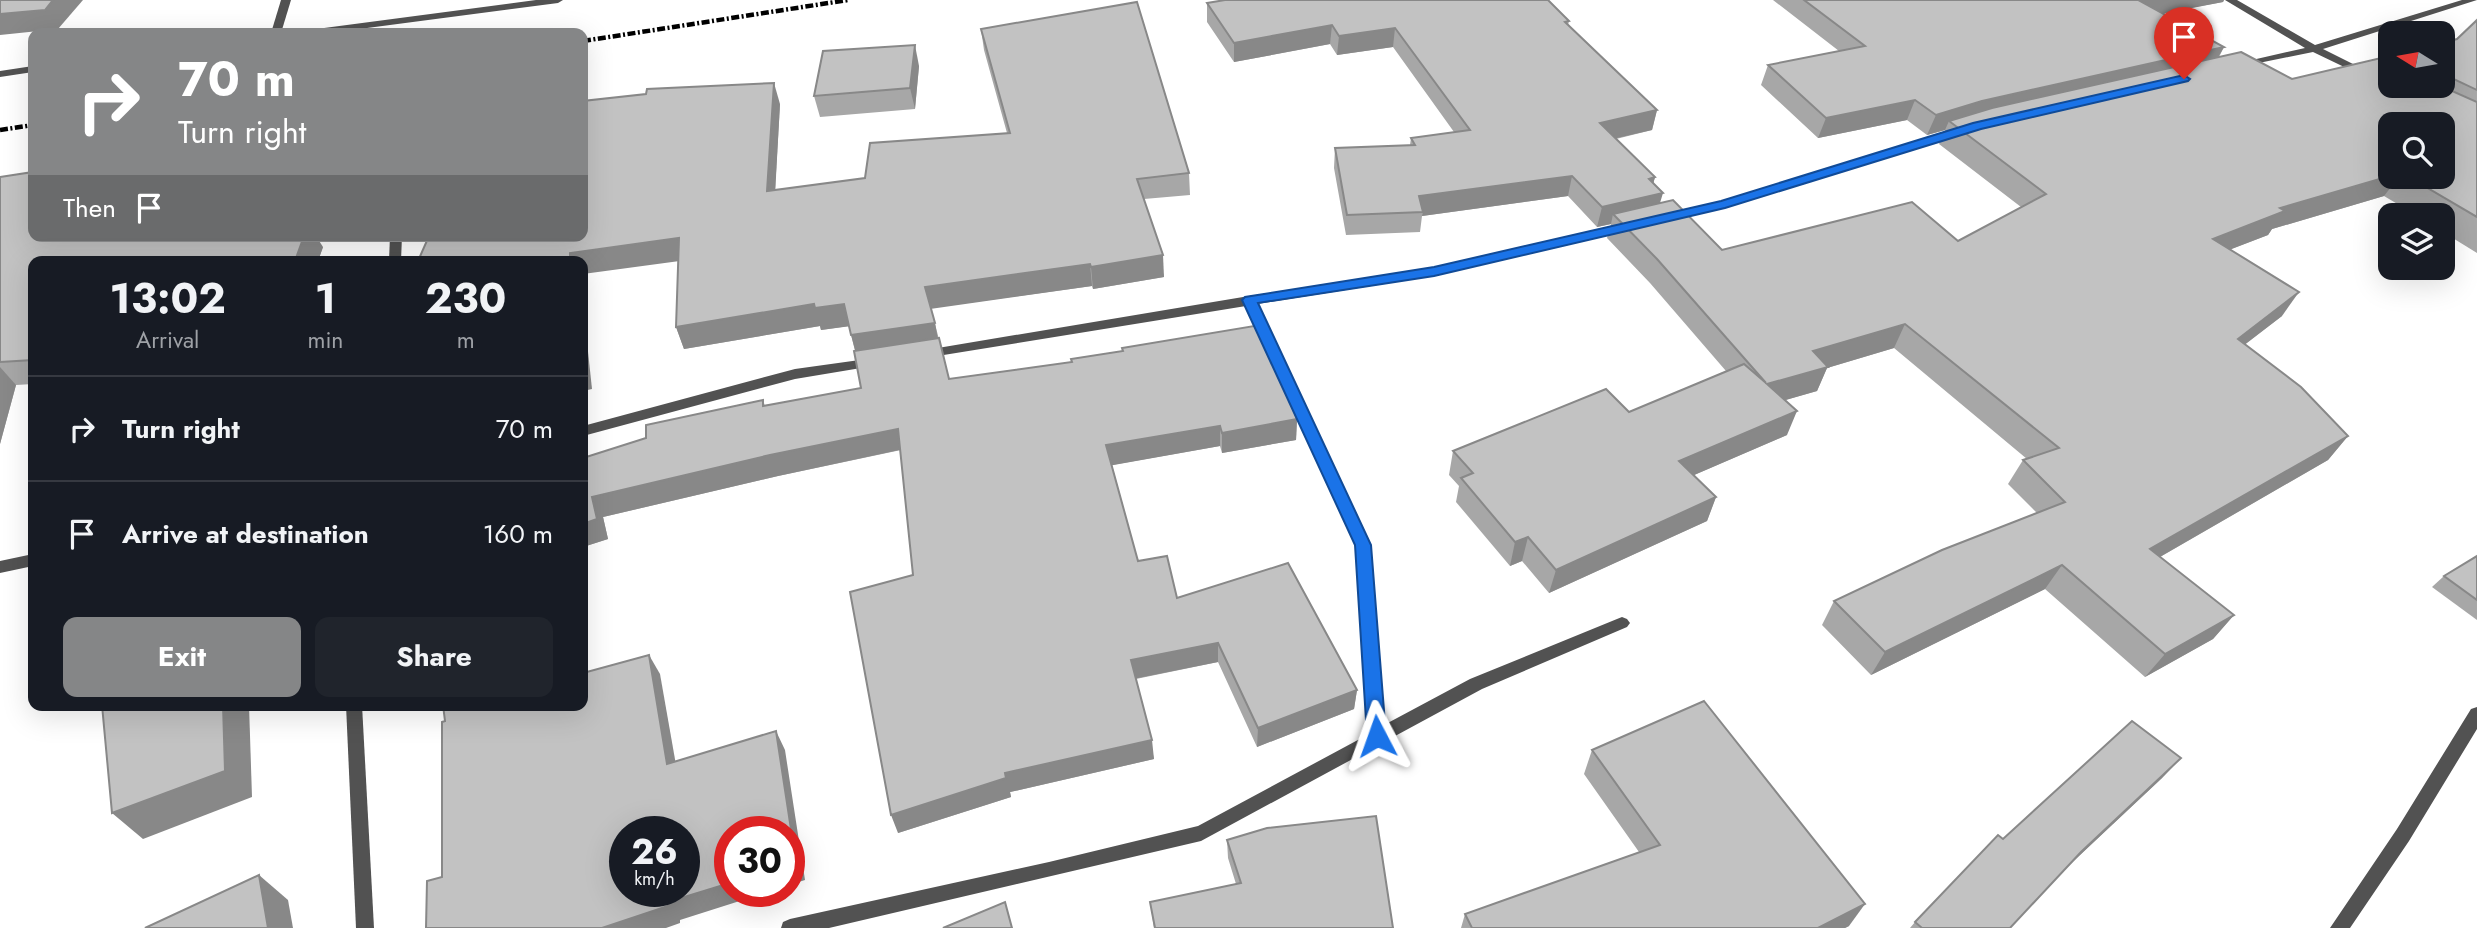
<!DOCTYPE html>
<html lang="en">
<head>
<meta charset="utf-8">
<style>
	body { margin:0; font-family:Jost,sans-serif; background:#20242c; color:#f1f3f6; height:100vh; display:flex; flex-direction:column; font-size:26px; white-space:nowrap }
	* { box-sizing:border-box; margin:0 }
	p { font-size:23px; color:#9ea1a6 }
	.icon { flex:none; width:38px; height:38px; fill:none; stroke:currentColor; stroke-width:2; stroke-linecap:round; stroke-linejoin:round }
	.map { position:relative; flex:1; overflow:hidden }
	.sheet { position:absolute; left:28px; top:256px; width:560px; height:455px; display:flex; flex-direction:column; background:#171b24; border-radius:14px; box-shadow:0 7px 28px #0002 }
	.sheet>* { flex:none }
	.banner { position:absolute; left:28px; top:28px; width:560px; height:214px; border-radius:14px; box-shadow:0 7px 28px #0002; background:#858687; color:#fff; overflow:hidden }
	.needle { width:46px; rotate:281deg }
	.fabs { position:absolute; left:2378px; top:21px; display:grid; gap:14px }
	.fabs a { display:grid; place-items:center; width:77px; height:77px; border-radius:14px; background:#171b24; box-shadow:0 7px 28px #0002; font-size:35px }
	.speed { position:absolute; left:609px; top:816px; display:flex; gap:14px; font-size:35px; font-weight:700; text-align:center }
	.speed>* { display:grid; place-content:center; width:91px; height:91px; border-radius:50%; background:#171b24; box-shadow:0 7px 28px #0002; line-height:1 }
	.speed small { font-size:18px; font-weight:400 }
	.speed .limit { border:10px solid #d22; background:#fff; color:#111 }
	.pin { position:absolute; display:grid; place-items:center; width:60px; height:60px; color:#fff; margin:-72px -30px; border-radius:50% 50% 50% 0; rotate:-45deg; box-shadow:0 0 7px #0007 }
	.pin .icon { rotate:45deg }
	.me { position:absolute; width:77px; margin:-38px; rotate:356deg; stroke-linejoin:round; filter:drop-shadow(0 0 5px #0008) }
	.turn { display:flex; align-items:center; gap:24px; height:147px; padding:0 35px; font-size:32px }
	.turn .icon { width:91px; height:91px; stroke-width:2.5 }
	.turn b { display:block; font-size:49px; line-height:60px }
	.then { display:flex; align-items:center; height:66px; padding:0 35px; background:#0003; gap:14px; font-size:26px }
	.eta { display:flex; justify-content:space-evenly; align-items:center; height:119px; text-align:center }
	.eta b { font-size:42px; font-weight:700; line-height:49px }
	.primary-button { display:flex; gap:14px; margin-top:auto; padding:14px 35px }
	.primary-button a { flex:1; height:80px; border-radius:14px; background:#858687; color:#fff; font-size:28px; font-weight:700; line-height:80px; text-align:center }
	.primary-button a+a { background:#20242c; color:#f1f3f6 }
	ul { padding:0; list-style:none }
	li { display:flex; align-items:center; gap:21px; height:105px; padding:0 35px; border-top:2px solid #363941 }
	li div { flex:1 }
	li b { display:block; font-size:26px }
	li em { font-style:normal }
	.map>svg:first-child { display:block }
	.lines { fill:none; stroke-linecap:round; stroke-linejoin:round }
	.minor { fill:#525252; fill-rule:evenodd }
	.tertiary { fill:#525252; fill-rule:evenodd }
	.rail { stroke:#000; stroke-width:4.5; stroke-dasharray:8 2.5 2 2.5; stroke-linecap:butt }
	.wall { fill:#a7a7a7; fill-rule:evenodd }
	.shaded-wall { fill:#888 }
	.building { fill:#c2c2c2; stroke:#888; stroke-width:2; fill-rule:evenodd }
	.route { fill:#1a73e8; stroke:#114b97; stroke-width:2 }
</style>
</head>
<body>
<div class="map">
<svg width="2477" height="928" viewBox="0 0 2477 928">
	<rect width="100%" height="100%" fill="#fff"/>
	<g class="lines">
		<g class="minor">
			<polygon points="281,0 291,0 281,33 271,33"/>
			<polygon points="536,0 563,0 558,3 329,33 304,33 309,30"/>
			<polygon points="2225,0 2237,0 2315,45 2462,0 2477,0 2323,49 2367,71 2368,73 2363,76 2313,52 2239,67 2239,63 2305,48"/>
			<polygon points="33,66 33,72 0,77 0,71"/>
			<polygon points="1961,128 1966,131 1965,133 1729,206 1668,222 1662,218 1664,215 1721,201"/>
			<polygon points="1628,223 1632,224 1632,230 1434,276 1257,304 1370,545 1384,725 1470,679 1617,619 1622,617 1627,619 1630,623 1627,627 1482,689 1201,841 829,928 781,928 783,922 790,919 1049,862 1198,826 1369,734 1356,545 1246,306 925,358 919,354 920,351 1249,296 1434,268"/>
			<polygon points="390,236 402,236 401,261 389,261"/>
			<polygon points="874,358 879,359 881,362 879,365 795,379 583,436 583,426 795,369"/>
			<polygon points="33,554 33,566 0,573 0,561"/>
			<polygon points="346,705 362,705 374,928 356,928"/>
		</g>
		<polygon class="tertiary" points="2477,707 2477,729 2409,841 2350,928 2330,928 2397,829 2471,709"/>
		<g class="rail">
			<polyline points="583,41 848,0"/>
			<polyline points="0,130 33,125"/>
		</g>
	</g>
	<g class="wall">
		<path d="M1773 0H2224L2223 2 2163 13 2224 47 2219 57 2292 79 2390 86H2443V43L2457 39 2477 20V253L2443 232V215H2416L2384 196 2272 229 2268 235 2231 249 2282 316 2245 344 2348 436 2328 460 2160 557 2234 615 2213 639 2145 677 2045 589 1871 675 1822 625 1834 601 2037 513 2008 484 2023 460 2027 459 1894 348 1827 368 1817 391 1785 400 1787 435 1694 475 1716 497 1707 521 1549 593 1522 561 1510 566 1456 502 1459 486 1449 475 1453 451 1629 412 1726 371 1650 283 1607 238 1611 224 1597 227 1568 196 1422 216 1420 232 1346 235 1334 168 1335 148 1410 145 1411 138 1454 132 1393 47 1337 55 1330 44 1234 62 1207 22V3L1569 21 1568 25 1657 110 1652 130 1616 139 1655 177 1653 184 1660 203 1722 250 1958 241 2021 207 1939 144 1945 130 1927 135 1907 120 1818 138 1761 85 1768 65 1839 51ZM2443 124V177H2390Z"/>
		<polygon points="981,29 1189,173 1190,195 1144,199 1164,277 1093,289 1092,286 931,308 949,379 1071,362 1122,352 1122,348 1297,419 1296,440 1222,453 1220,446 1112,465 1138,561 1177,598 1357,690 1354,709 1257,747 1218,662 1136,679 1154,759 1010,792 1011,797 898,833 913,575 901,450 778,476 603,517 608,539 583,547 646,438 763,400 765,406 861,388 855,351 849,326 821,330 820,326 684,349 676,327 678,261 583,236 780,104 775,190 865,178 1007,133 984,50"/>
		<polygon points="919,66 915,109 820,117 814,96"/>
		<polygon points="0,177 33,236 323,247 318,261 33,261 33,384 16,385 0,444"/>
		<polygon points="2477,556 2477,620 2432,587 2444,576"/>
		<polygon points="1592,750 1849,926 1845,928 1461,928 1465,914 1639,852 1584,774"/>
		<polygon points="2181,758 2162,778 2065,869 2010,928 1910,928 1915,922 2003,839"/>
		<polygon points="1227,840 1393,928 1154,928 1150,902 1236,884 1228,858"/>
	</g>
	<g class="shaded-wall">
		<polygon points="53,0 83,0 58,29 0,35 0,14"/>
		<polygon points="2143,0 2224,0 2223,2 2130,20 2140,1"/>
		<polygon points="1332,25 1330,44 1234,62 1234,43"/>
		<polygon points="1395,28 1393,47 1337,55 1339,36"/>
		<polygon points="915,45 919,66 915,109 910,88"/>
		<polygon points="2224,47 2213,66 1949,121 1945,130 1927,135 1936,115 1982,101"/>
		<polygon points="774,83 780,104 774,213 767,191"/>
		<polygon points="1915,100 1907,120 1818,138 1826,118"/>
		<polygon points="1657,110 1652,130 1595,143 1600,123"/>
		<polygon points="1572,176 1568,196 1422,216 1423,212 1419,196"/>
		<polygon points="2390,176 2390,177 2399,177 2384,196 2272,229 2268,235 2198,262 2213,239 2280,208"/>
		<polygon points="1655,177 1650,196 1663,193 1657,213 1613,214 1611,224 1597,227 1602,207 1649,179"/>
		<polygon points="304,236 316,236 323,247 318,261 295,261"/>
		<polygon points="679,238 687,260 583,274 583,261 570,261 570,253"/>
		<polygon points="1163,255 1164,277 1093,289 1091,267"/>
		<polygon points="1090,264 1092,286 930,309 925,287"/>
		<polygon points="2299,292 2282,316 2221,363 2238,339"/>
		<polygon points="814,304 844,304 851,326 821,330 820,326 684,349 676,327"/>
		<polygon points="583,305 592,389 583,391"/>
		<polygon points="935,323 939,345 857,357 851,335"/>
		<polygon points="1905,324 1894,348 1827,368 1817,391 1758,408 1767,384 1813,351"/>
		<polygon points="0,367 16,385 0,444"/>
		<polygon points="1797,411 1787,435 1671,485 1679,461"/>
		<polygon points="1297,419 1296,440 1222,453 1222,433"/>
		<polygon points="1220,426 1220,446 1108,466 1106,445"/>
		<polygon points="898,429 904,449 778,476 603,517 608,539 583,547 583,524 592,497 770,455"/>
		<polygon points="2348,436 2328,460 2132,573 2150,549"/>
		<polygon points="1716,497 1707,521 1549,593 1556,570"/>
		<polygon points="1528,537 1522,561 1510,566 1515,542"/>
		<polygon points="2062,565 2045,589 1871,675 1885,652"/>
		<polygon points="2234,615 2213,639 2145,677 2165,654"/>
		<polygon points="1218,643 1218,662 1133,679 1131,660"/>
		<polygon points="583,651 593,693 583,676"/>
		<polygon points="649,655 660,674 679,782 667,764"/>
		<polygon points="1357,690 1354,709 1257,747 1258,728"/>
		<polygon points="223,705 249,705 252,797 143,839 112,813"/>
		<polygon points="776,731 785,750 805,880 789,885 789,864"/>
		<polygon points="1152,740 1154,759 1010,792 1011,797 898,833 891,815 1005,773"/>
		<polygon points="2181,758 2162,778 2063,871 2081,852"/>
		<polygon points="259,875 288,900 293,928 268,928"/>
		<polygon points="730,883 730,891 771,891 680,920 680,923 666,928 602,928 668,902"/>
		<polygon points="1865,904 1849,926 1845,928 1818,928"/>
	</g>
	<g class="building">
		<polygon points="0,0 53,0 45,10 0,14"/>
		<polygon points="1225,0 1548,0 1569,21 1565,22 1657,110 1600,123 1655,177 1649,179 1663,193 1602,207 1572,176 1419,196 1423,212 1347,215 1335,148 1415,145 1411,138 1470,130 1395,28 1339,36 1332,25 1234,43 1207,3"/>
		<polygon points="1804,0 2143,0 2140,1 2224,47 1982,101 1936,115 1915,100 1826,118 1768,65 1865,46"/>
		<polygon points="1137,2 1189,173 1137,179 1163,255 1091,267 1090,264 925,287 935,323 851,335 844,304 815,308 814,304 676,327 679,238 570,253 570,261 418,261 429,236 583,236 583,101 646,94 647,89 774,83 767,191 865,178 870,143 1010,133 981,29"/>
		<polygon points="2477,20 2477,90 2443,74 2443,43 2457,39"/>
		<polygon points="915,45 910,88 814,96 823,51"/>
		<polygon points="2241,52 2292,79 2381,58 2390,62 2390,86 2441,86 2477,102 2477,217 2409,177 2443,177 2443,124 2390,124 2390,176 2280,208 2285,211 2213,239 2299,292 2238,339 2301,387 2348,436 2150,549 2234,615 2165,654 2062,565 1885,652 1834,601 1942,550 2065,502 2023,460 2059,448 1905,324 1813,351 1828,367 1767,384 1797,411 1679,461 1716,497 1556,570 1528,537 1515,542 1461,478 1473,473 1453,451 1606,389 1629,412 1744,364 1766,383 1657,259 1613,214 1673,200 1722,250 1912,202 1958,241 2046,194 1949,121 1992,108"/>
		<polygon points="33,172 33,236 304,236 295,261 33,261 33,360 0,362 0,177"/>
		<polygon points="1260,325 1297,419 1222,433 1220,426 1106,445 1138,561 1167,556 1177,598 1288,563 1357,690 1258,728 1218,643 1131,660 1152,740 1005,773 1006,778 891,815 850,592 913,575 898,429 770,455 592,497 597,519 583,524 583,458 646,438 646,425 763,400 763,406 861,388 854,351 939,338 949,379 1072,362 1071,359 1123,351 1122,348"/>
		<polygon points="2477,556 2477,600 2444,576"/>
		<path d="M649 655 667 764 776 731 796 862 789 864V831H730V883L668 902V906L602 928H426L427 881 442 877V722L445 721 443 705H583V673ZM625 831H684V891H625Z"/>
		<polygon points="1704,701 1865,904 1818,928 1472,928 1465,914 1660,845 1592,750"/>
		<polygon points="102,705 223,705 225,771 112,813"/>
		<polygon points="2132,721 2181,758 2081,852 2010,928 1922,928 1915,922 1998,835 2003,839"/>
		<polygon points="1376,816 1393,928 1155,928 1150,902 1241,883 1227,840 1267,828"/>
		<polygon points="259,875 268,928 145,928"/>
		<polygon points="1005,902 1012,928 943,928"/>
	</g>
	<polygon class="route" points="2184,75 2190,79 2188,81 1981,129 1725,208 1434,276 1258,303 1371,545 1386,736 1383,742 1377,744 1370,742 1367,736 1355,545 1242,300 1245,297 1434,267 1721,201 1973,123"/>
</svg>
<div class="fabs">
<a><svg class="needle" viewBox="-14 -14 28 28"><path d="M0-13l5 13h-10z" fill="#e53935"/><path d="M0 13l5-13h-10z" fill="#9ea1a6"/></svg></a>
<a><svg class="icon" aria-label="search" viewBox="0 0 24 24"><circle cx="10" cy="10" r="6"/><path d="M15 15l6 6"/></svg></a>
<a><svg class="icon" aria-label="layers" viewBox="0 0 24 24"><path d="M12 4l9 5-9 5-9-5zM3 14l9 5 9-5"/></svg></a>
</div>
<div class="speed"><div>26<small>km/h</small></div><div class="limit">30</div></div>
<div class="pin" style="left:2184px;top:79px;background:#d93025"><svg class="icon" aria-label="arrive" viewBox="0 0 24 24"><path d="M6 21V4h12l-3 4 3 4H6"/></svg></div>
<svg class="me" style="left:1377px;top:736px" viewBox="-20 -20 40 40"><path d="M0-17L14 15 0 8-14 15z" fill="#1a73e8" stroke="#fff" stroke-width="4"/></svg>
<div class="banner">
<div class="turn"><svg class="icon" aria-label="right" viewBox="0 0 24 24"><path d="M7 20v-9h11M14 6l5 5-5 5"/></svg><div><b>70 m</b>Turn right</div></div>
<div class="then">Then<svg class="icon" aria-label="arrive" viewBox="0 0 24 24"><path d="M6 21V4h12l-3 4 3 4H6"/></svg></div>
</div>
<section class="sheet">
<div class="eta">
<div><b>13:02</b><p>Arrival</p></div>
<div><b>1</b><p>min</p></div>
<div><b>230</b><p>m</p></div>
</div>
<ul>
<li><svg class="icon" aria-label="right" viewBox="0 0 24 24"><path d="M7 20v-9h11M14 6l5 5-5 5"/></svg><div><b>Turn right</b></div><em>70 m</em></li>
<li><svg class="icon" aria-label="arrive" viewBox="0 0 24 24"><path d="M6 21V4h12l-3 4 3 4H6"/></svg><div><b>Arrive at destination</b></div><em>160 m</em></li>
</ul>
<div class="primary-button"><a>Exit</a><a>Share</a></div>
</section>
</div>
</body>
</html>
